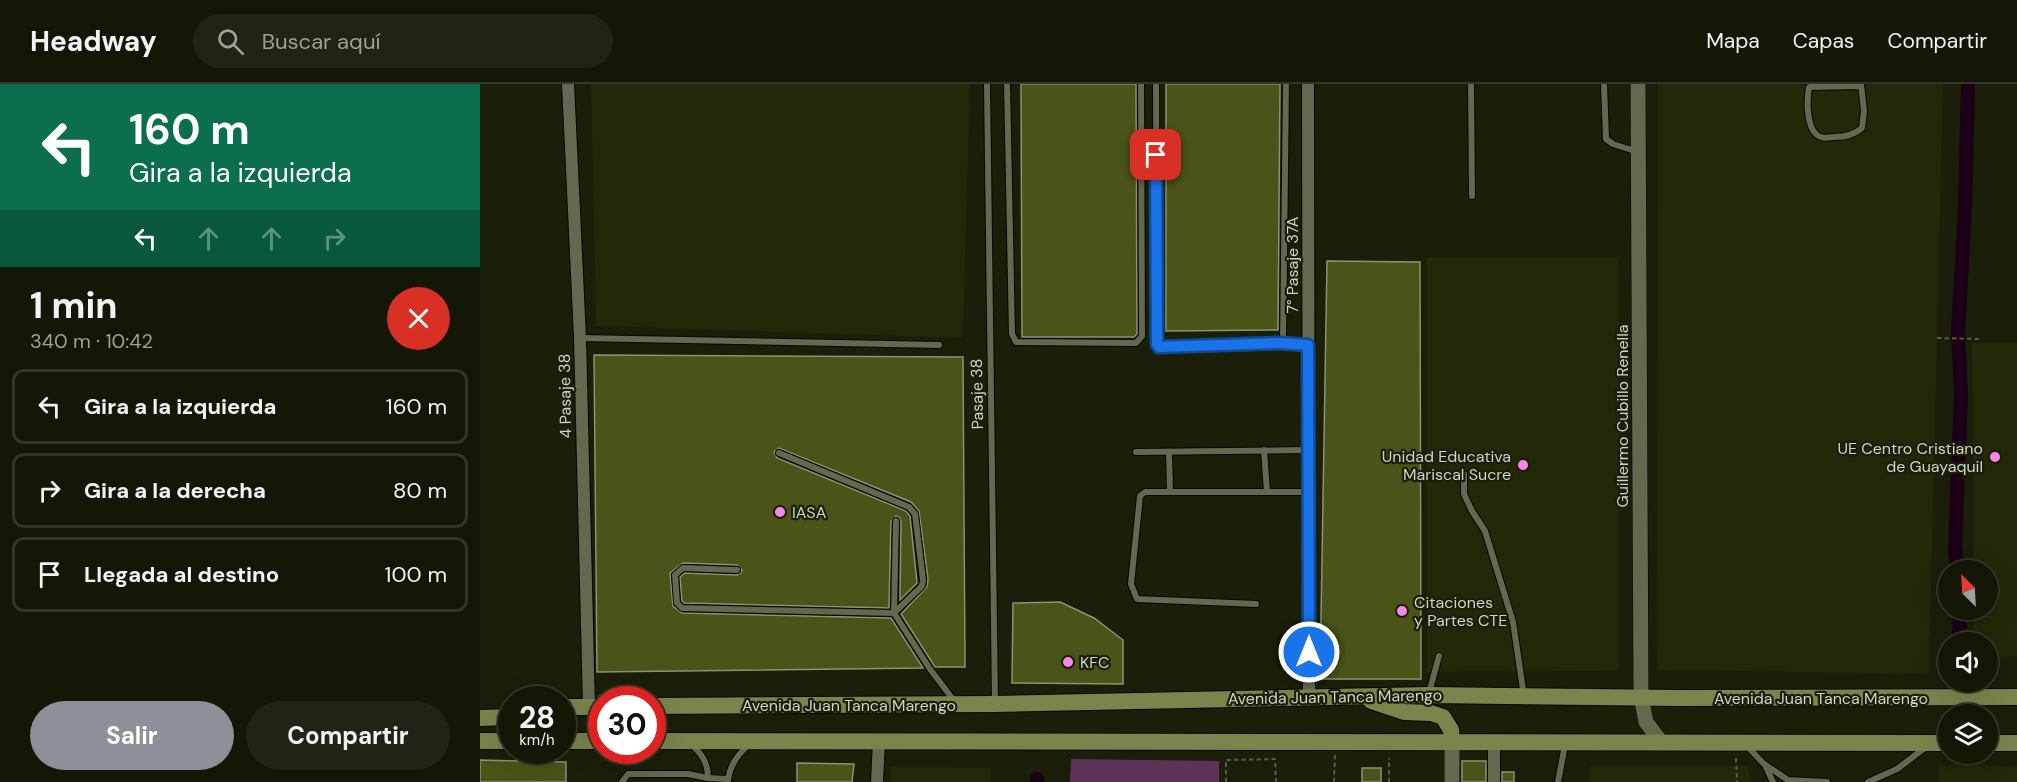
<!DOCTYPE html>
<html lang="es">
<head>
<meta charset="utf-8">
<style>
	body { margin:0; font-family:"DM Sans",sans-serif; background:#212314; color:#f1f3f6; height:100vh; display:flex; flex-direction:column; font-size:22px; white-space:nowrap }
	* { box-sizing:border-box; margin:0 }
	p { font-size:20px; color:#9d9f9b }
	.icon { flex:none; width:33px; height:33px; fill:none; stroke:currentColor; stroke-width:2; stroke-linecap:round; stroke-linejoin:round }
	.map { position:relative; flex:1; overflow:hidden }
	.drawer { display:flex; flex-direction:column; background:#141606; width:480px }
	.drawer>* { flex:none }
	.top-card { background:#0b6e4f; color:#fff; overflow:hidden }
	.needle { width:39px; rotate:336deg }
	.tools { position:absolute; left:1458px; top:476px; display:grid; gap:12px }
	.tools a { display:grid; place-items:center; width:60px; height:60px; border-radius:50%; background:#141606; box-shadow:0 6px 24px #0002,0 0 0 2px #333528; font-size:30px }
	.speed { position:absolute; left:18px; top:602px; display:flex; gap:12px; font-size:30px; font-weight:700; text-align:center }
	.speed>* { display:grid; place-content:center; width:78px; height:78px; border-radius:50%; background:#141606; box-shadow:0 6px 24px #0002,0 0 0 2px #333528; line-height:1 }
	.speed small { font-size:15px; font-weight:400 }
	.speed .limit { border:9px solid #d22; background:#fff; color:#111 }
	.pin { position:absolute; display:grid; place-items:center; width:51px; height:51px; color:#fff; margin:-26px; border-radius:12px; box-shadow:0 3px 9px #0006 }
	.me { position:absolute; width:66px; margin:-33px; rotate:0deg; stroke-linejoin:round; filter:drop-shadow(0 0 4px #0008) }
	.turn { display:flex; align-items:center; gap:21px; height:126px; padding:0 30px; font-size:27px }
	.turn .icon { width:78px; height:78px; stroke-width:2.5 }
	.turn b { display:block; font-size:42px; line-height:51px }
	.lanes { display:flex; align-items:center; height:57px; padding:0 30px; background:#0003; justify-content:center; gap:30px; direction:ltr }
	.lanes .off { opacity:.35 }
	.round { display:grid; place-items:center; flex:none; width:63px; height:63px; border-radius:32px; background:#212314 }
	.overview { display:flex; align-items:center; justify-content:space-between; height:102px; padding:0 30px }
	h1 { font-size:36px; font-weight:700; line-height:45px }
	.action { display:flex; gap:12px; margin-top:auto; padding:12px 30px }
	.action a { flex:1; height:69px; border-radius:36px; background:#8c9099; color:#fff; font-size:24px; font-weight:700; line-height:69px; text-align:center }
	.action a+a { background:#212314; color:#f1f3f6 }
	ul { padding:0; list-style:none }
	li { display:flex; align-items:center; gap:18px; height:75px; margin:0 12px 9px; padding:0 18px; border:3px solid #333528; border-radius:12px }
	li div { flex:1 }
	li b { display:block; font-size:22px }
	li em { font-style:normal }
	header { display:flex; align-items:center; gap:36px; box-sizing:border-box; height:84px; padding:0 30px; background:#141606; border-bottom:2px solid #333528 }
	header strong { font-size:28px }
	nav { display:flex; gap:33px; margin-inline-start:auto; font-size:21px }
	.search { width:420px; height:54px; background:#212314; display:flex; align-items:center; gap:15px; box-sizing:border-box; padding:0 21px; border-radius:33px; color:#9d9f9b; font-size:22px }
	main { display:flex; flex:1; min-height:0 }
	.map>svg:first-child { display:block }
	.built { fill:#232809 }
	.green { fill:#5d3257 }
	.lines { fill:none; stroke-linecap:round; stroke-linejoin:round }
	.canal { stroke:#1b0018; stroke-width:14 }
	.building { fill:#4a5318; stroke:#8c9177; stroke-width:1.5 }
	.service-casing { stroke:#060800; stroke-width:8 }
	.minor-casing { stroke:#060800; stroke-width:14 }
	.tertiary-casing { stroke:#060800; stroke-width:16 }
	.primary-casing { stroke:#060800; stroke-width:18 }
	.path { stroke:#585b48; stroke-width:2; stroke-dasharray:4.5 3; stroke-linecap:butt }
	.service { stroke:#63684f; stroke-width:6 }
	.minor { stroke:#63684f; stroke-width:12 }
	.tertiary { stroke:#63684f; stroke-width:15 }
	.primary { stroke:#7b844d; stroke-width:16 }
	.route-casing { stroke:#114b97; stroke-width:15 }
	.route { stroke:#1a73e8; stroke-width:10 }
	.poi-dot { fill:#f987e9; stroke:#1b1e08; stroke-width:2 }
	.labels { text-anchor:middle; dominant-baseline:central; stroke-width:4.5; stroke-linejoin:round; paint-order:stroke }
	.street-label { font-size:16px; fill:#d0d3c5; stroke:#1b1e08 }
	.poi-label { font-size:16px; fill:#d0d3c5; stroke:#1b1e08; text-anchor:start }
</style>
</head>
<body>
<header>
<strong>Headway</strong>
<div class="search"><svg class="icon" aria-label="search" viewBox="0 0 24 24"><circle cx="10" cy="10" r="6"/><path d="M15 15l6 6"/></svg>Buscar aquí</div>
<nav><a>Mapa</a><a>Capas</a><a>Compartir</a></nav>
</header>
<main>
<section class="drawer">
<div class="top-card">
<div class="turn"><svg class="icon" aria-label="left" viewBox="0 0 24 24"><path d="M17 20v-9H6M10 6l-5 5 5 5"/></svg><div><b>160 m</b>Gira a la izquierda</div></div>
<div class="lanes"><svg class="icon" aria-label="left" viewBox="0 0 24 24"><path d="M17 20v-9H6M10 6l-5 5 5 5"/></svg><svg class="icon off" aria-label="ahead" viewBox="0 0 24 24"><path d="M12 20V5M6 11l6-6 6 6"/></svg><svg class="icon off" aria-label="ahead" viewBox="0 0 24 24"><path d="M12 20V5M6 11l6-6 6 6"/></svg><svg class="icon off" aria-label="right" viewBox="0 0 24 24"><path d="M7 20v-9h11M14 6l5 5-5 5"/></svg></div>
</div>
<div class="overview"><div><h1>1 min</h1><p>340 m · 10:42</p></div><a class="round" style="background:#d93025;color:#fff"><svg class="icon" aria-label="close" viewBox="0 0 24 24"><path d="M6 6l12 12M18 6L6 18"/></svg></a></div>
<ul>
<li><svg class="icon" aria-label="left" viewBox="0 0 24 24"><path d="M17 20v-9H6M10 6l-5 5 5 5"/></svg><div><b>Gira a la izquierda</b></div><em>160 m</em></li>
<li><svg class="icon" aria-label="right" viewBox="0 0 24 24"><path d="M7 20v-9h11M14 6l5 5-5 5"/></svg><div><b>Gira a la derecha</b></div><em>80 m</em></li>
<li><svg class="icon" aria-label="arrive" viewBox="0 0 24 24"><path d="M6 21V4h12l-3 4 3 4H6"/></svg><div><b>Llegada al destino</b></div><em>100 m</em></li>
</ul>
<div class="action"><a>Salir</a><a>Compartir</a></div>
</section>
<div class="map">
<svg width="1537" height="698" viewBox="0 0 1537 698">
	<rect width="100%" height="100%" fill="#1b1e08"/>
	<g class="built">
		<polygon points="111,0 490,0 483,254 116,242"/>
		<polygon points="1178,0 1463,0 1449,590 1177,586"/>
		<polygon points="947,174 1139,174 1139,587 947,588"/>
		<polygon points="1492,259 1537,259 1537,573 1508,572 1508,558 1494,558 1494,525 1508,525 1508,486 1494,486"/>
		<polygon points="1459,681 1537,682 1537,698 1459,698"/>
		<polygon points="1109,682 1268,682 1271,698 1109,698"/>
		<polygon points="411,683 511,684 511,698 410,698"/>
	</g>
	<polygon class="green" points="591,675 739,677 739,698 590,698"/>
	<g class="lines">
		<g class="canal">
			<polyline points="1477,486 1475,464 1481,311 1478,249 1485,123 1488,0"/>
			<polyline points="1479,558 1480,525"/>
			<polyline points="557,695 558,698"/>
		</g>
	</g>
	<g class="building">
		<polygon points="541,0 656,0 657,250 654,253 542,253"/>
		<polygon points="686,0 800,0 798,246 686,247"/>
		<polygon points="847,177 940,178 941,595 840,595"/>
		<polygon points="114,271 483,273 485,583 455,583 421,530 447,503 448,495 439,427 431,418 299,364 294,368 297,374 426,427 430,432 437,499 420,516 421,437 419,433 416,432 411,437 409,524 204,519 202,517 200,493 205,489 257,491 261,489 262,486 257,481 203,479 190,489 193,522 202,529 411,534 443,584 117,588"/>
		<polygon points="580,518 614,534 643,556 643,600 532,599 533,519"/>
		<polygon points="0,676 86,678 86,698 0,698"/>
		<rect x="982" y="677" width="24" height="21"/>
		<polygon points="317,679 374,680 372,698 317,698"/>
		<rect x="882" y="684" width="19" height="14"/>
		<rect x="1022" y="688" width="12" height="10"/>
	</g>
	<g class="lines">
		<defs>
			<g id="service">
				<polyline points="507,0 515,620"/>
				<polyline points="527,0 532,250 536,258 656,259 662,252 661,0"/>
				<polyline points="676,0 677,260 679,263 684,264 803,259 806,0"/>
				<polyline points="991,0 992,112"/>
				<polyline points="1124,0 1126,55 1133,60 1158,68"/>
				<path d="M1381 0 1384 27 1382 44C1374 51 1365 53 1354 53 1347 54 1341 55 1336 50 1326 41 1327 14 1329 3L1381 2"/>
				<polyline points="100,254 459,261"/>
				<polyline points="803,259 829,261"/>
				<polyline points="784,366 787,408"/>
				<polyline points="656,368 829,366"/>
				<polyline points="689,368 690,408"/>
				<polyline points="299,369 429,423 435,430 443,496 442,502 414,529 416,437"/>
				<polyline points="984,390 984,410 992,427 1005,447 1033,538 1044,612"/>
				<polyline points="257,486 203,484 195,491 197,519 202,524 414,529 450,585 475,618"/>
				<polyline points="776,520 657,515 651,500 660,412 665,408 828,408"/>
				<polyline points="949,609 959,572"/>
				<path d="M211 660C222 670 228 679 228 694"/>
				<polyline points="1267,662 1284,680 1308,696 1347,698"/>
				<polyline points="1286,683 1293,698"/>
				<path d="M248 697C250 680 258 671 269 660"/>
				<polyline points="142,698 148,690 208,690 228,694 248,695"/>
				<polyline points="1078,698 1085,661"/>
				<polyline points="1388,698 1417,685 1446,663"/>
			</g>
			<g id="minor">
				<polyline points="88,0 100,254 109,623"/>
				<polyline points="828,0 829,613"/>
				<polyline points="1014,658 1014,698"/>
				<polyline points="397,698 399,657"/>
			</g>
			<g id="tertiary">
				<polyline points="1158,0 1161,613 1166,638 1181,658"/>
				<polyline points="972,698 972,657"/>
			</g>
			<g id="primary">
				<polyline points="891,617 924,628 951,629 963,633 971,646 972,657"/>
				<polyline points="172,622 515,620 949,611 1198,614 1537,613"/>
				<polyline points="82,623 122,623"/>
				<polyline points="0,634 32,633"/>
				<polyline points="0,657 32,657"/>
				<polyline points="82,657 122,657"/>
				<polyline points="172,657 1468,659"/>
				<polyline points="1508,659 1537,659"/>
			</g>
		</defs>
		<use href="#service" class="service-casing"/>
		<use href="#minor" class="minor-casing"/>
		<use href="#tertiary" class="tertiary-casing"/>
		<use href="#primary" class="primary-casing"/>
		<g class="path">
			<polyline points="1457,254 1498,255 1497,259"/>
			<polyline points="1256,674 1257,698"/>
			<polyline points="746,698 746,676 795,675 796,698"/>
			<polyline points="854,698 855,671"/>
			<polyline points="909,698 909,674"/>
		</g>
		<use href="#service" class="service"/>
		<use href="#minor" class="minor"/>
		<use href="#tertiary" class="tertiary"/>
		<use href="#primary" class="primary"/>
	</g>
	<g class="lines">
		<defs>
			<polyline id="route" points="676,71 677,260 679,263 798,259 828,261 829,568"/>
		</defs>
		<use href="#route" class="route-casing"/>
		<use href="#route" class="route"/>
	</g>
	<g class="poi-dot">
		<circle cx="1515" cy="373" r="6"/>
		<circle cx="1043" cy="381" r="6"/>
		<circle cx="300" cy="428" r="6"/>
		<circle cx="922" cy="527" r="6"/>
		<circle cx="588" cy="578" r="6"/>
	</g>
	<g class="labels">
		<g class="street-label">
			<text transform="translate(812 181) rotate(-90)">7° Pasaje 37A</text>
			<text transform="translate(497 310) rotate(-91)">Pasaje 38</text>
			<text transform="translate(85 312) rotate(-91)">4 Pasaje 38</text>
			<text transform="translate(1142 332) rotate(-90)">Guillermo Cubillo Renella</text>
			<text transform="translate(855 613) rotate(-1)">Avenida Juan Tanca Marengo</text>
			<text x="1341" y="614">Avenida Juan Tanca Marengo</text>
			<text x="369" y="621">Avenida Juan Tanca Marengo</text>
		</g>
		<g class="poi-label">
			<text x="1503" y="364" text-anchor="end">UE Centro Cristiano<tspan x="1503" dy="18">de Guayaquil</tspan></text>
			<text x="1031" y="372" text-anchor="end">Unidad Educativa<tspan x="1031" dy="18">Mariscal Sucre</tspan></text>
			<text x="312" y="428">IASA</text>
			<text x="934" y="518">Citaciones<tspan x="934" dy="18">y Partes CTE</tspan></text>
			<text x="600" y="578">KFC</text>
		</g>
	</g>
</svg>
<div class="tools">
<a><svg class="needle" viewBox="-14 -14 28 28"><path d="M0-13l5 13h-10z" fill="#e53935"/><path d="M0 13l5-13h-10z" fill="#9d9f9b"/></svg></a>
<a><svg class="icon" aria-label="sound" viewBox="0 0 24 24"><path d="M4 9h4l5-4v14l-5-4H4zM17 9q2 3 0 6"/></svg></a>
<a><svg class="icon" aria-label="layers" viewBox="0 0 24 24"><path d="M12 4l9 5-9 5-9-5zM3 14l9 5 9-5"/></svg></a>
</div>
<div class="speed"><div>28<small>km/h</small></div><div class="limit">30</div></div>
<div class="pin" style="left:676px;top:71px;background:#d93025"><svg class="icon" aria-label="arrive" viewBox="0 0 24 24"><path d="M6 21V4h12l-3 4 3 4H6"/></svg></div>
<svg class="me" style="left:829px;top:568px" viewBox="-20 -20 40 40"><circle r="17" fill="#1a73e8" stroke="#fff" stroke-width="3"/><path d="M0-11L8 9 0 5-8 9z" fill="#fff"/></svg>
</div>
</main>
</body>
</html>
